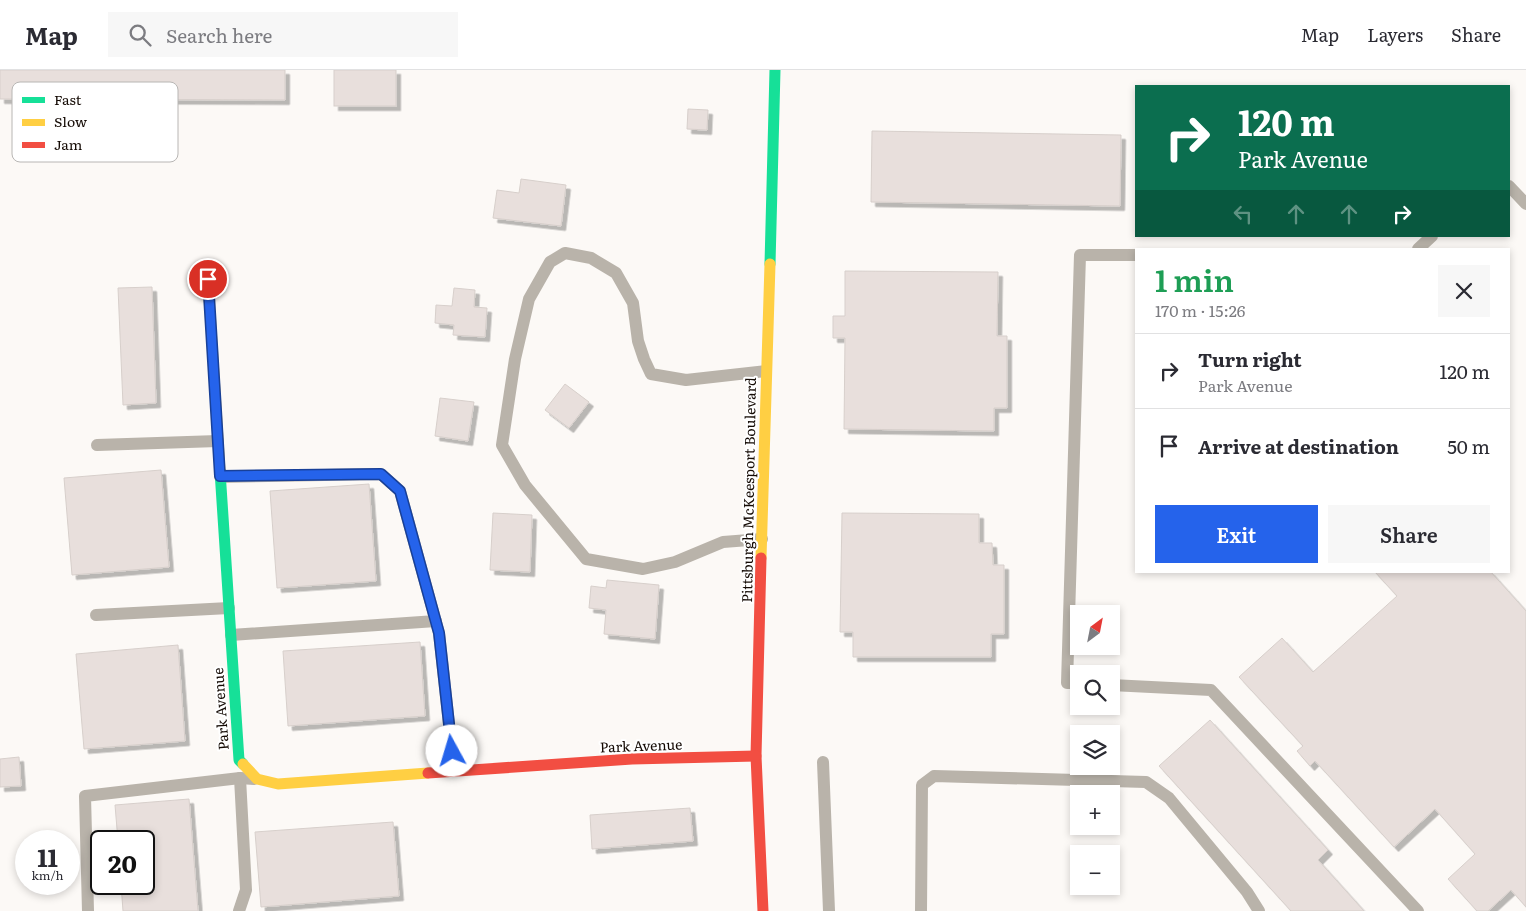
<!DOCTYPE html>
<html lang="en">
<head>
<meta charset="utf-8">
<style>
	body { margin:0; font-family:Literata,serif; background:#f7f7f7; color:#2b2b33; height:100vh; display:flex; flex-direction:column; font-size:19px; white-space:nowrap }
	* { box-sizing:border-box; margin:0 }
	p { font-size:16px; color:#7c7c81 }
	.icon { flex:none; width:28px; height:28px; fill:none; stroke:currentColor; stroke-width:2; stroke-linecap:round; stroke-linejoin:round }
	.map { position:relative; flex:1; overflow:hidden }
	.panel { position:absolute; left:1135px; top:178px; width:375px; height:325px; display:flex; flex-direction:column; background:#fff; border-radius:0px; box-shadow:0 2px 8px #0003 }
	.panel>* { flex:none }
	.guide { position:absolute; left:1135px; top:15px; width:375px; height:152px; border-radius:0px; box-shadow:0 2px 8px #0003; background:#0b6e4f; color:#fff; overflow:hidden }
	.needle { width:32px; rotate:32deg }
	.controls { position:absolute; left:1070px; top:535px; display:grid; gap:10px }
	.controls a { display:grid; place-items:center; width:50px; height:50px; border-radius:0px; background:#fff; box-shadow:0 2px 8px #0003; font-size:25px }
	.speed { position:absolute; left:15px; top:760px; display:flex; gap:10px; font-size:25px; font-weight:700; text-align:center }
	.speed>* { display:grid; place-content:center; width:65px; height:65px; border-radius:50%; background:#fff; box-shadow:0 2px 8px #0003; line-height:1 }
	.speed small { font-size:12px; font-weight:400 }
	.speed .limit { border:2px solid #111; border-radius:8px; background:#fff; color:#111 }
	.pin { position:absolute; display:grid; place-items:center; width:42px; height:42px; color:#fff; margin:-21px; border:2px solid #fff; border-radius:50%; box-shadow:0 1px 5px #0007 }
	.me { position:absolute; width:55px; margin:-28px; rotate:354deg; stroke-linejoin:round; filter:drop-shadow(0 0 4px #0008) }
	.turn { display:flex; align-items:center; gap:18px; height:105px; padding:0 20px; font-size:22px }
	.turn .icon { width:65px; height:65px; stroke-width:2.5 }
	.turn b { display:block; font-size:35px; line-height:42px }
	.lanes { display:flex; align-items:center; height:48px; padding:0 20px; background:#0003; justify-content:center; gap:25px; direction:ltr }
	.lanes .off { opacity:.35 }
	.round { display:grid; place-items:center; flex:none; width:52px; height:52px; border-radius:0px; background:#f7f7f7 }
	.overview { display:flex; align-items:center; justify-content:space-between; height:85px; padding:0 20px }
	h1 { font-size:30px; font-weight:600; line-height:38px; color:#1e9e55 }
	.cta { display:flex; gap:10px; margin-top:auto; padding:10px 20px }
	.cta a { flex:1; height:58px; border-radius:0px; background:#2563eb; color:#fff; font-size:20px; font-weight:600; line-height:58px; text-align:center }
	.cta a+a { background:#f7f7f7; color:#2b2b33 }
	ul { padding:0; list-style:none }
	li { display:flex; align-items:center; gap:15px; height:75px; padding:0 20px; border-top:1px solid #e1e1e2 }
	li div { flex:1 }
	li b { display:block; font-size:19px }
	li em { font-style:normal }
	header { display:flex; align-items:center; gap:30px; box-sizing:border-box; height:70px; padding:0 25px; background:#fff; border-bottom:1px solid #e1e1e2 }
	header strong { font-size:24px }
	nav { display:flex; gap:28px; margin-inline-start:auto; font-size:18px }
	.search { width:350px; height:45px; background:#f7f7f7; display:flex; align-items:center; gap:12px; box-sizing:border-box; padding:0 18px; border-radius:0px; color:#7c7c81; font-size:19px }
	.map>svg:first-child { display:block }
	.building { fill:#e8dfdc; stroke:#d7cfcb; filter:url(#shadow) }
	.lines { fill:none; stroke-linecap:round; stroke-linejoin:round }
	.lane { stroke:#b9b3aa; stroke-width:12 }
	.fast { stroke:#16e098; stroke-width:11 }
	.slow { stroke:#ffcf43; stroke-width:11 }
	.jam { stroke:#f24e42; stroke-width:11 }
	.route-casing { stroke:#184099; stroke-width:12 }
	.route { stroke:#2563eb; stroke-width:9 }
	.labels { text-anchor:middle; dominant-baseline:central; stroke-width:4; stroke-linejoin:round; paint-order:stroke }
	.street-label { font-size:14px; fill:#140a04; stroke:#fff }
	.key { fill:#fff; stroke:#b8b6b4; stroke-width:1 }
	.key-label { font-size:14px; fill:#140a04 }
</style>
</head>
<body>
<header>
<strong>Map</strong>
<div class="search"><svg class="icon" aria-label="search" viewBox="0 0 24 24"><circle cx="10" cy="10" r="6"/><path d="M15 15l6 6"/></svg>Search here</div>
<nav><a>Map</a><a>Layers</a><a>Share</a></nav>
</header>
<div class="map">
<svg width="1526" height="841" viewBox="0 0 1526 841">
	<defs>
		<filter id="shadow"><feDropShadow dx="4.5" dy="4.5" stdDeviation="0" flood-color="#0004"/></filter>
	</defs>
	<rect width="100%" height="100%" fill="#fcf9f6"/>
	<g class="building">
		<polygon points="0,0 285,0 285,30 0,29"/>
		<rect x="334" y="0" width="62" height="36"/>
		<polygon points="688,39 708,40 707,60 687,59"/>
		<polygon points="872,61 1121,65 1120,136 871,132"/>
		<polygon points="521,109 566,115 561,156 493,148 497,120 519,123"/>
		<polygon points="845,201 998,202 997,266 1007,266 1007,338 994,338 994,361 844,359 845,268 833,268 833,246 845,246"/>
		<polygon points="152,217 156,333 123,335 118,218"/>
		<polygon points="454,218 475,220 474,237 487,238 485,267 453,265 454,255 435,253 436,235 452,236"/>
		<polygon points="565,314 589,332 569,358 545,340"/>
		<polygon points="440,328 474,332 468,371 435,366"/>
		<polygon points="161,400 169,497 72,505 64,408"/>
		<polygon points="369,414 376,511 277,518 270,421"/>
		<polygon points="493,443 532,445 530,502 490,500"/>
		<polygon points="842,443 979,444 979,473 992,473 993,495 1004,495 1004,564 991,564 991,587 853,587 853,562 840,562"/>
		<polygon points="1374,501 1490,501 1526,541 1526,837 1511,820 1488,841 1477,841 1448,809 1475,784 1435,739 1394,777 1315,691 1310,696 1297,681 1303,676 1239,607 1282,568 1313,602 1397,526"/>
		<polygon points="607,510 659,515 655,569 604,564 606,540 589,538 591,516 606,518"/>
		<polygon points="420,572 425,646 288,656 283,581"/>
		<polygon points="178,575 185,671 84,679 76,584"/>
		<polygon points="1210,650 1328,780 1318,790 1364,841 1291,841 1159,696"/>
		<polygon points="19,687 21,716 0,717 0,689"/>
		<polygon points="189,729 198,841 123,841 121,814 144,814 144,771 118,771 115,735"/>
		<polygon points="690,738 693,771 592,779 590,745"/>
		<polygon points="393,752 399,826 261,837 255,762"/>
	</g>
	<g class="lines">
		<g class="lane">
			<polyline points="1509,116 1526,134"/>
			<polyline points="1418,179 1432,166"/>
			<polyline points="97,375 218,371"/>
			<polyline points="220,407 381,404 400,421 439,563 454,700"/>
			<polyline points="762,469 723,472 675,492 643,499 586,489 525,415 502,375 515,289 529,229 550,192 565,183 591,188 616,203 633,233 638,271 644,289 651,304 686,310 766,301"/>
			<polyline points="96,545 229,538"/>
			<polyline points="231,565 436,551"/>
			<polyline points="1079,613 1067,613 1080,185 1136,185"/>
			<polyline points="1111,615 1211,620 1418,841"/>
			<polyline points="823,692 829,841"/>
			<polyline points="88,841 85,726 240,708 254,709"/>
			<polyline points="239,841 246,820 240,708"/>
			<polyline points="921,841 922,715 934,706 1146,712 1169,728 1247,822 1259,841"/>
		</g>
		<g class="fast">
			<polyline points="770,194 775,0"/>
			<polyline points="220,401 239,690 243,694"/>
		</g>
		<g class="slow">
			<polyline points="208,209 220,401"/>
			<polyline points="761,488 770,194"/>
			<polyline points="243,694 257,709 278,714 428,703"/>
		</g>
		<g class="jam">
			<polyline points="761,488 756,686 763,841"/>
			<polyline points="428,703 632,689 756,686"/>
		</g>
	</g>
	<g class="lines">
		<defs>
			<polyline id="route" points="208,209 220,406 381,404 400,421 439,563 452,681"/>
		</defs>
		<use href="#route" class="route-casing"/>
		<use href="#route" class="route"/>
	</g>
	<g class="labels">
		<g class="street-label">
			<text transform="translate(748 420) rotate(-89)">Pittsburgh McKeesport Boulevard</text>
			<text transform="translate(220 639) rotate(-94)">Park Avenue</text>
			<text transform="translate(641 675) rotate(-2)">Park Avenue</text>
		</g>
	</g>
	<rect x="12" y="12" width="166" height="80" rx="8" class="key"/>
	<rect x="22" y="27" width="23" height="6" fill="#16e098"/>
	<rect x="22" y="49" width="23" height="7" fill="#ffcf43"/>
	<rect x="22" y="72" width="23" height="6" fill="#f24e42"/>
	<g class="key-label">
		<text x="54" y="35">Fast</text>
		<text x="54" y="57">Slow</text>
		<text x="54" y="80">Jam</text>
	</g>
</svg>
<div class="controls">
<a><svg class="needle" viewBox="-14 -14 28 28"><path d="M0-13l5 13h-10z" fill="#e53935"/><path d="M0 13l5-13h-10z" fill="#7c7c81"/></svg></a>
<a><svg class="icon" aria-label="search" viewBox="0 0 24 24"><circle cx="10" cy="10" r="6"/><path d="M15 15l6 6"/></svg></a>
<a><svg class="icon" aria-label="layers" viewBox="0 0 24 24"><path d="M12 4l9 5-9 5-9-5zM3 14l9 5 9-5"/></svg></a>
<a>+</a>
<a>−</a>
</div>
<div class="speed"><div>11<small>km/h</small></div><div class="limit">20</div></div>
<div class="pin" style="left:208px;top:209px;background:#d93025"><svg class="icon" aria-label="arrive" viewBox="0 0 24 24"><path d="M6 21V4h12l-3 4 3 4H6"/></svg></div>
<svg class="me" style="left:452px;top:681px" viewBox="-20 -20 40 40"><circle r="19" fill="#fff"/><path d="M0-13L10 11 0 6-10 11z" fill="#2563eb"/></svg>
<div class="guide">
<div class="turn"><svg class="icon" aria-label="right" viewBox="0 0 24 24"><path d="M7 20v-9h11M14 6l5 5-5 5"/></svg><div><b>120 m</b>Park Avenue</div></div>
<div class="lanes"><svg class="icon off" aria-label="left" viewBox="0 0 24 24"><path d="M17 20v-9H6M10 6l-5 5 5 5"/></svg><svg class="icon off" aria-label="ahead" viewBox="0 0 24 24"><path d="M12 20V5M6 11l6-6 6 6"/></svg><svg class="icon off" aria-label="ahead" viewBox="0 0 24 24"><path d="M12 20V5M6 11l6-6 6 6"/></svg><svg class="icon" aria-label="right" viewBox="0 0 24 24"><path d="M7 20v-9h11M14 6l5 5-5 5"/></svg></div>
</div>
<section class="panel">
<div class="overview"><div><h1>1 min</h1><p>170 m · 15:26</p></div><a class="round"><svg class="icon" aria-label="close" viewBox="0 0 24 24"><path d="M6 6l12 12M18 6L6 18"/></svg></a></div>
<ul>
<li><svg class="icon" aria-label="right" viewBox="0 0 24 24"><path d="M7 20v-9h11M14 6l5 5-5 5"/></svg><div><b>Turn right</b><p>Park Avenue</p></div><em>120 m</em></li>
<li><svg class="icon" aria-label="arrive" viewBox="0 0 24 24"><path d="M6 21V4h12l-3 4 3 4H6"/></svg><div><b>Arrive at destination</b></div><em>50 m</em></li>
</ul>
<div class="cta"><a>Exit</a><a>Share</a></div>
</section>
</div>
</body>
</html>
